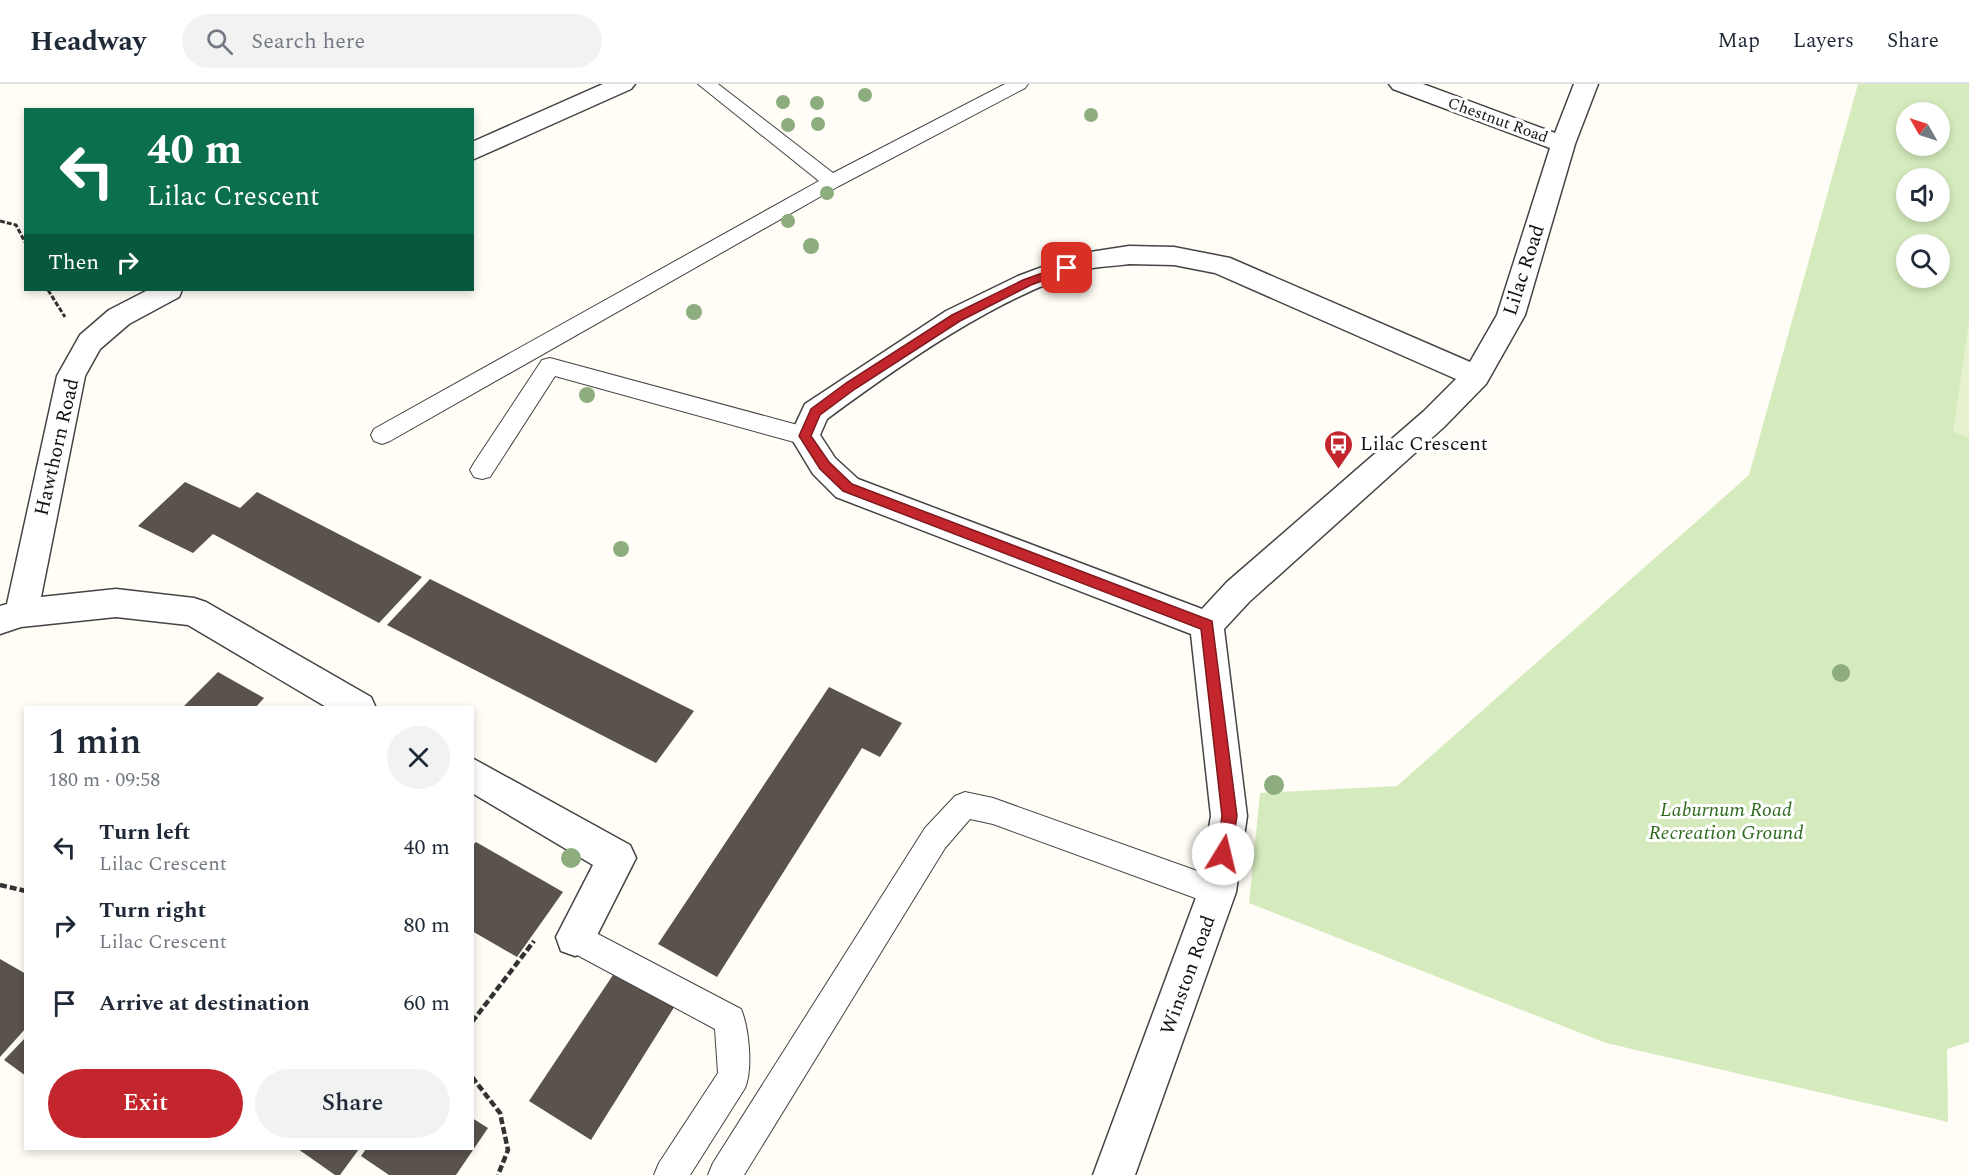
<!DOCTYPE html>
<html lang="en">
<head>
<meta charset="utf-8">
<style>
	body { margin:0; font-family:Spectral,serif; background:#f2f2f3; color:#1f2937; height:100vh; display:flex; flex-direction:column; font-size:22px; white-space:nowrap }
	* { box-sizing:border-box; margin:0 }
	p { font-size:20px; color:#747a83 }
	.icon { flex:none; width:33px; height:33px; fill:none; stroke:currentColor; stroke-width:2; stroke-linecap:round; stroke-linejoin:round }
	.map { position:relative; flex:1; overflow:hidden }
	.panel { position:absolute; left:24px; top:622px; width:450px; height:444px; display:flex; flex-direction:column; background:#fff; border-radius:0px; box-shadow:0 3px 9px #0003 }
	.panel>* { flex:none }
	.guide { position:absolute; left:24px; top:24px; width:450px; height:183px; border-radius:0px; box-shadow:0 3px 9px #0003; background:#0b6e4f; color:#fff; overflow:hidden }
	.needle { width:39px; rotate:309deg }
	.buttons { position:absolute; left:1896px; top:18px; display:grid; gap:12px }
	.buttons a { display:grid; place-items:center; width:54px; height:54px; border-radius:50%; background:#fff; box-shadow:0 3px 9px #0003; font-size:30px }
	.pin { position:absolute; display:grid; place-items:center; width:51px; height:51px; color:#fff; margin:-26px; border-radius:12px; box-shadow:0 3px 9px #0006 }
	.me { position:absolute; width:66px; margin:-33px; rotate:9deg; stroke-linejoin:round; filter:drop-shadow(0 0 4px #0008) }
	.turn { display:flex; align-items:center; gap:21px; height:126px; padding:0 24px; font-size:27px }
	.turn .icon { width:78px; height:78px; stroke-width:2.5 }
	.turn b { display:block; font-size:42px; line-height:51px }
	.then { display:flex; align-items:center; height:57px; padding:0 24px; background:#0003; gap:12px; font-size:22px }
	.round { display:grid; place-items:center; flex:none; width:63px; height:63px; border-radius:32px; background:#f2f2f3 }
	.overview { display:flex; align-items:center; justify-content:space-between; height:102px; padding:0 24px }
	h1 { font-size:36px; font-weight:600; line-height:45px }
	.action { display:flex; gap:12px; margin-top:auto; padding:12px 24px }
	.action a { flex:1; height:69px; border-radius:36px; background:#c4262e; color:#fff; font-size:24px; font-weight:600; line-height:69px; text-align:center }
	.action a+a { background:#f2f2f3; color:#1f2937 }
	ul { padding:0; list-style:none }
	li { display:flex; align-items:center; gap:18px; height:78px; padding:0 24px }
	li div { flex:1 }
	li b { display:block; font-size:22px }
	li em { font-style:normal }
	header { display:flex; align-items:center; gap:36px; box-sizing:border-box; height:84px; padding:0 30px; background:#fff; border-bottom:2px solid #e0e1e3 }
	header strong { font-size:28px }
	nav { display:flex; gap:33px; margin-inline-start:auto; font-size:21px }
	.search { width:420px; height:54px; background:#f2f2f3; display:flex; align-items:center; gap:15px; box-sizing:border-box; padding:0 21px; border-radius:33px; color:#747a83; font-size:22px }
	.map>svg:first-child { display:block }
	.green { fill:#d5ebbd; fill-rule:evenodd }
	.pitch { fill:#e6f2cf }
	.building { fill:#5a524d }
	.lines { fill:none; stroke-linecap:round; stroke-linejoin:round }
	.lane-casing { stroke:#444; stroke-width:2 }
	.street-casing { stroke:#444; stroke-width:3 }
	.path-far1 { stroke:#333; stroke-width:3; stroke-dasharray:5 2; stroke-linecap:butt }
	.path { stroke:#333; stroke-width:4.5; stroke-dasharray:7 3; stroke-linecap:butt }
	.lane { fill:#fff; fill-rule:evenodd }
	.street { fill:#fff; fill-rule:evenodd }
	.tree { fill:#8dad7f }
	.route { fill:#c4262e; stroke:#7f191e; stroke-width:1.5 }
	.labels { text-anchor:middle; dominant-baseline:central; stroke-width:6; stroke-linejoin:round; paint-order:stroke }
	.far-street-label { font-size:16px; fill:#111; stroke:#fff }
	.street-label { font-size:20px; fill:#111; stroke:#fff }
	.poi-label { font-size:20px; fill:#111; stroke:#fff; text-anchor:start }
	.park-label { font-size:20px; font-style:italic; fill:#2f6b1f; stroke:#fff }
</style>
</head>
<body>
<header>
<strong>Headway</strong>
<div class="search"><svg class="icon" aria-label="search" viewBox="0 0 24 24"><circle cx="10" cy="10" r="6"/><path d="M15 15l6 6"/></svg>Search here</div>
<nav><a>Map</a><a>Layers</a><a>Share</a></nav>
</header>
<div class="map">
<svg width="1969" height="1091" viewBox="0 0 1969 1091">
	<rect width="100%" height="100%" fill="#fffdf5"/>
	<path class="green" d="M1858 0H1969V958L1947 965 1948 1038 1606 959 1249 819 1260 709 1397 702 1749 391ZM1906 28H1940V62H1906ZM1906 94H1940V128H1906ZM1906 160H1940V194H1906Z"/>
	<polygon class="pitch" points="1969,238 1969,354 1953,348"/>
	<g class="building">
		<polygon points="185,398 240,424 257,408 422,493 379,539 213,450 193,469 138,442"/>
		<polygon points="430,495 694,627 656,679 387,541"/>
		<polygon points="218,588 264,614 255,624 182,624"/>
		<polygon points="829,603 902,639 880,673 862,664 717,893 658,860"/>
		<polygon points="476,758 563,808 517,873 472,847 472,762"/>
		<polygon points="0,875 26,890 26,944 0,973"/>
		<polygon points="619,882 678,917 591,1056 529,1017"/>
		<polygon points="26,953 26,992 4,976"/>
		<polygon points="472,1034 488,1044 456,1091 389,1091 361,1072 366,1065 472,1065"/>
		<polygon points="298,1065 359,1065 340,1091 335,1091"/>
	</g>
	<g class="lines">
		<defs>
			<g id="lane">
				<polygon points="698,0 718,0 833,89 1005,0 1028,0 1025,4 839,102 390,357 382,360 374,357 371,351 374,345 819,97"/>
				<polygon points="550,274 805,343 813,346 816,352 813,358 805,361 555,292 490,393 482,395 474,393 470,386 474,379 542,276"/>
				<polygon points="965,708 993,714 1217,794 1227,798 1232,808 1227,818 1217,822 993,740 970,735 945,764 744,1091 708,1091 713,1079 925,744 955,712"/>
				<path d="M575 838 741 925C749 944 753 985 745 1004L690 1091H654L659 1079 718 989 715 945 564 864 560 853 564 842Z"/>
			</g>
			<g id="street">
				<polygon points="603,0 635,0 631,5 472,76 472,58"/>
				<path d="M1389 0H1423L1555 49 1574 0H1598L1575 60 1525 231 1486 300 1444 343 1249 518 1224 545 1247 732 1236 808 1135 1091H1093L1198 808 1211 732 1191 550 836 413 813 390 790 352 805 320 946 227 1018 192 1077 170 1129 162 1174 163 1230 174 1470 278 1497 231 1550 64 1393 5ZM1129 180 1174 181 1215 189 1456 295 1424 327 1227 498 1202 525 858 395 835 374 820 351 827 335C903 279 997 213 1088 185 1101 182 1116 182 1129 180Z"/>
				<polygon points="148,206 182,206 179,213 129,240 100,265 85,292 41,513 116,505 194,514 206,518 371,613 376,624 328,624 188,541 116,533 21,543 0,550 0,522 7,520 57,292 80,251 109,226"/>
				<polygon points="472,674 630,761 636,774 589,867 575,872 561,867 556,853 593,781 472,709"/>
			</g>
		</defs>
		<use href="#lane" class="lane-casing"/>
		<use href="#street" class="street-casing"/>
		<g class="path-far1">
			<polyline points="0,137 16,141 26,160"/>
			<polyline points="48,206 65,233"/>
		</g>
		<g class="path">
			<polyline points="0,801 26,807"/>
			<polyline points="472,938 534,857"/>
			<polyline points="472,993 500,1029 508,1066 498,1091"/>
		</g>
		<use href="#lane" class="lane"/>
		<use href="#street" class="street"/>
	</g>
	<g class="tree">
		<circle cx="865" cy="11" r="7"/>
		<circle cx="783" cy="18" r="7"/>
		<circle cx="817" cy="19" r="7"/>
		<circle cx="1091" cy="31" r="7"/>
		<circle cx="818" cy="40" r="7"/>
		<circle cx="788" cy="41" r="7"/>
		<circle cx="827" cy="109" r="7"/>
		<circle cx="788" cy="137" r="7"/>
		<circle cx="811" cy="162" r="8"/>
		<circle cx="694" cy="228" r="8"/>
		<circle cx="587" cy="311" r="8"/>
		<circle cx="621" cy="465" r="8"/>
		<circle cx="1841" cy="589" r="9"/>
		<circle cx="1274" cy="701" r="10"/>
		<circle cx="571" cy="774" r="10"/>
	</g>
	<polygon class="route" points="1067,180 1071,181 1071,186 1031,201 960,237 855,305 820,331 811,352 829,378 852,400 1212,537 1237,732 1231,770 1229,775 1223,777 1218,775 1216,770 1222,732 1201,545 843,407 820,385 799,352 811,325 846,299 952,231 1023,196"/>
	<defs>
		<symbol id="bus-pin" viewBox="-11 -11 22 30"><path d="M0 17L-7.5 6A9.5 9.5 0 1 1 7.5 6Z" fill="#c4262e" stroke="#fff"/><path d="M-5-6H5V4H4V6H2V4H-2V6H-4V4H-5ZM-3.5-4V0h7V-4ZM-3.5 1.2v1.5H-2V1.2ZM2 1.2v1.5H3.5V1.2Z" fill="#fff"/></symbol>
	</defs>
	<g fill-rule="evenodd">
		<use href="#bus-pin" x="1322" y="344" width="33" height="45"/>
	</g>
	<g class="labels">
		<g class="far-street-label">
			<text transform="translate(1498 36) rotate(20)">Chestnut Road</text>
		</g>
		<g class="street-label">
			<text transform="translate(1524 186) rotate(-72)">Lilac Road</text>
			<text transform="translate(57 363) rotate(-77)">Hawthorn Road</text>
			<text transform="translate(1188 891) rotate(-70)">Winston Road</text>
		</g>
		<g class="poi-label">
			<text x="1360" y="360">Lilac Crescent</text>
		</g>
		<g class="park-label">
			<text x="1726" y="726">Laburnum Road<tspan x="1726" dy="23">Recreation Ground</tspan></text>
		</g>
	</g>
</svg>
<div class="buttons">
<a><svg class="needle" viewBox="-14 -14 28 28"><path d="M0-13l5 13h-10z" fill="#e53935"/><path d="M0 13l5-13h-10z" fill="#747a83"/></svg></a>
<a><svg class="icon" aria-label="sound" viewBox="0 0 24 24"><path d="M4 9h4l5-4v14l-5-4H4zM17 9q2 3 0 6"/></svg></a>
<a><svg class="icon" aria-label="search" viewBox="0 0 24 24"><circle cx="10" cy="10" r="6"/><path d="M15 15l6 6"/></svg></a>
</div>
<div class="pin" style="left:1067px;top:184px;background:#d93025"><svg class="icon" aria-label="arrive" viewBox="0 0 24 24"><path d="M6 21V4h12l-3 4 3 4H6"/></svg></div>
<svg class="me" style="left:1223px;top:770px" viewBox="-20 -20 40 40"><circle r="19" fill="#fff"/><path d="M0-13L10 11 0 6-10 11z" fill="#c4262e"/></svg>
<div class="guide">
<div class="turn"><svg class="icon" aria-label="left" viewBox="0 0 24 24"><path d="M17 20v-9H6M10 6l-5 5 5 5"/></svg><div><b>40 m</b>Lilac Crescent</div></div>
<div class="then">Then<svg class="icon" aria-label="right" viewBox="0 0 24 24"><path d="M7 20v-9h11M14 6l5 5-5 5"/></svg></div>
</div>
<section class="panel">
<div class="overview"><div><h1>1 min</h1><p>180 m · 09:58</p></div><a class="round"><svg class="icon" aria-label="close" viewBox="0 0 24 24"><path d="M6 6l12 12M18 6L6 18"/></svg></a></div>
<ul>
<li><svg class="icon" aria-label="left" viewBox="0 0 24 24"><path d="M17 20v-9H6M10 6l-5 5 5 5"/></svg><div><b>Turn left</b><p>Lilac Crescent</p></div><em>40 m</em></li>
<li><svg class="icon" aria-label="right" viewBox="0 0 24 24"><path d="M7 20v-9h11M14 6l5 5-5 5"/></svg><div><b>Turn right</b><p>Lilac Crescent</p></div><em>80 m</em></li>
<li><svg class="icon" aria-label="arrive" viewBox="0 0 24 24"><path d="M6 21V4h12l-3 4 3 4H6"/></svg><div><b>Arrive at destination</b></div><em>60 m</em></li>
</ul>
<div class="action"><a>Exit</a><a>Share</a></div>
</section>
</div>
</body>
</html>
